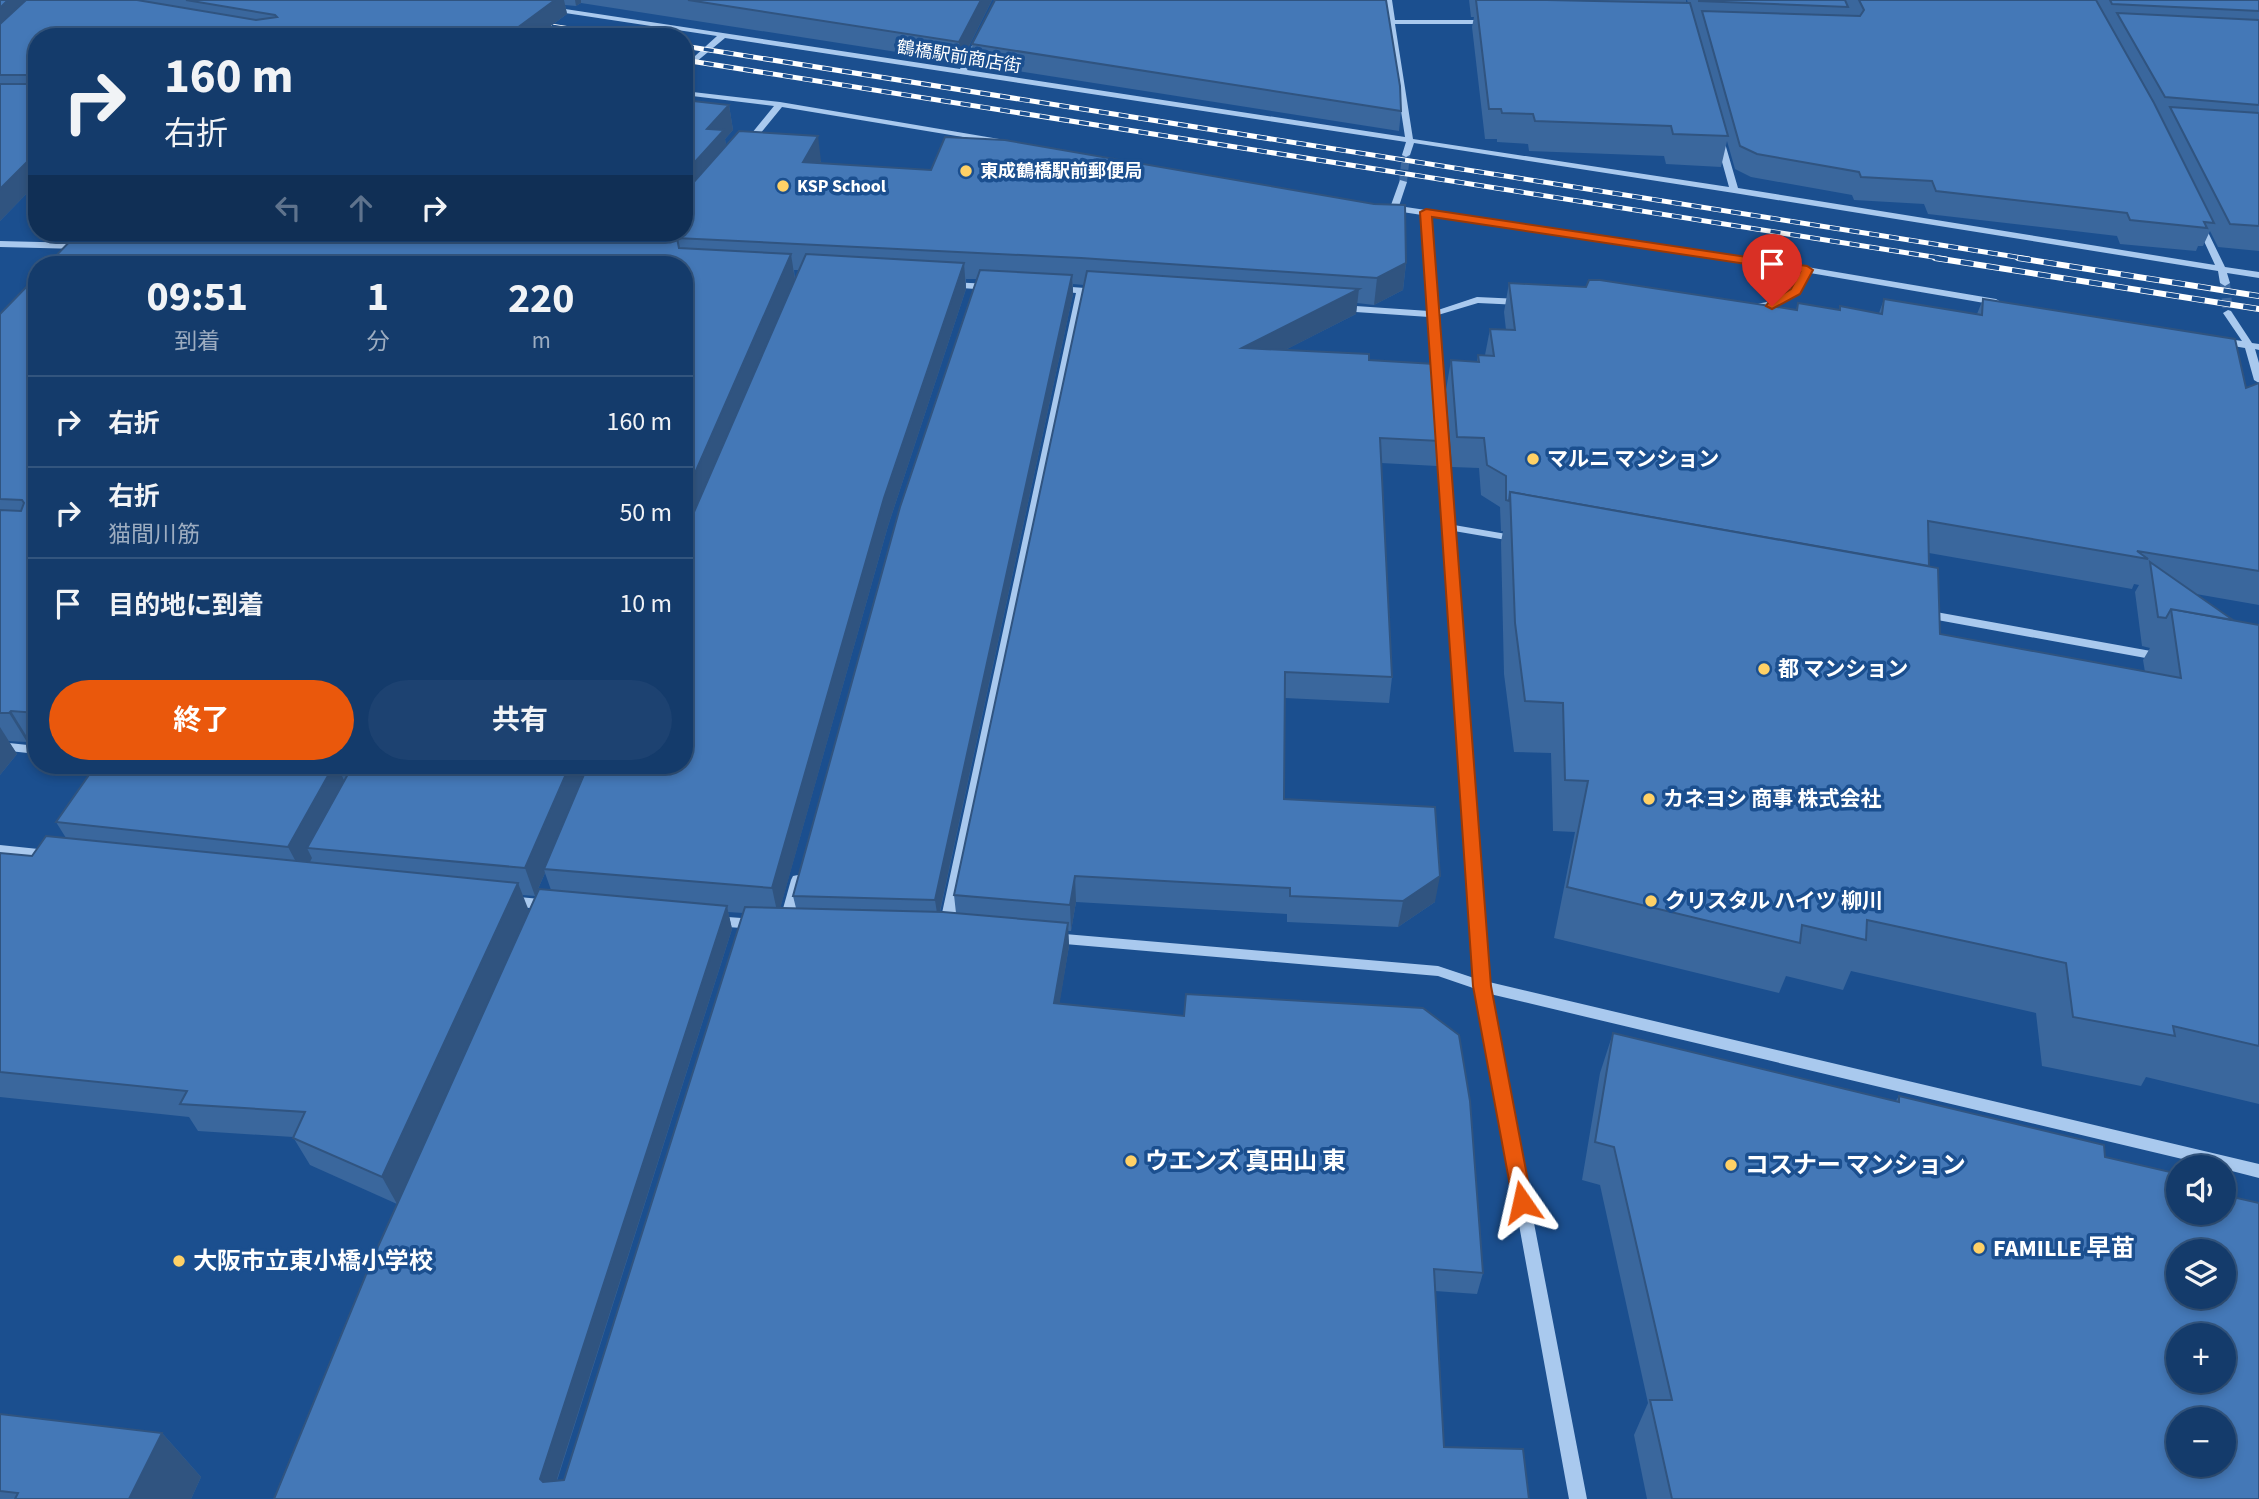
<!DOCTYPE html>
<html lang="ja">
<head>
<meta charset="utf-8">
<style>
	body { margin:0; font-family:"Source Sans 3","Noto Sans JP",sans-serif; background:#1d4271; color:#f1f3f6; height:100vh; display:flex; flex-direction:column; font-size:26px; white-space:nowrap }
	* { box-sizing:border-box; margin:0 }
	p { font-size:23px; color:#9dadc1 }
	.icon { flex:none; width:38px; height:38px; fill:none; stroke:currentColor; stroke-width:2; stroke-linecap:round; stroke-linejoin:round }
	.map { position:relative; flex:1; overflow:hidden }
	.sheet { position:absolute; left:28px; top:256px; width:665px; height:518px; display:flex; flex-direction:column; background:#143b6b; border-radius:28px; box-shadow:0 4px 10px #0003,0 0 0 2px #33557e }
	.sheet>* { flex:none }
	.hud { position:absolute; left:28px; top:28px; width:665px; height:214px; border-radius:28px; box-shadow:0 4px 10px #0003,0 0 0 2px #33557e; background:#143b6b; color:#f1f3f6; overflow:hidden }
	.fabs { position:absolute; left:2166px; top:1155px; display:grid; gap:14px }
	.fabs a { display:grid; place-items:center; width:70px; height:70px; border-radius:50%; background:#143b6b; box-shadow:0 4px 10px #0003,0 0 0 2px #33557e; font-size:35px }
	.pin { position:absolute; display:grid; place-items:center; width:60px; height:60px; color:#fff; margin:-72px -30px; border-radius:50% 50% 50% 0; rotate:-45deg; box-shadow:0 0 7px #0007 }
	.pin .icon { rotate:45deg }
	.me { position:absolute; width:77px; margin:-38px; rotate:349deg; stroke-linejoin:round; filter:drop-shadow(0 0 5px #0008) }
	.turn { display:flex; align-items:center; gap:24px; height:147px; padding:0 21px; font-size:32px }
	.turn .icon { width:91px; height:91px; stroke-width:2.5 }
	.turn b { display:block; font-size:49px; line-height:60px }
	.lanes { display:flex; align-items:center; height:66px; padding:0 21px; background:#0003; justify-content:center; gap:35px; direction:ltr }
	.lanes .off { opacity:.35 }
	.eta { display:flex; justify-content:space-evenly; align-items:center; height:119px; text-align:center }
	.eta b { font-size:42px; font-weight:700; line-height:49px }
	.action { display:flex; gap:14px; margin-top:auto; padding:14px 21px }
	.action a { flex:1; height:80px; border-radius:42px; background:#ea580c; color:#fff; font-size:28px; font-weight:700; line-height:80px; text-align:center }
	.action a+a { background:#1d4271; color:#f1f3f6 }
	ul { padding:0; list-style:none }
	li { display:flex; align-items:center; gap:21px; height:91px; padding:0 21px; border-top:2px solid #33557e }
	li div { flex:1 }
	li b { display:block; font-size:26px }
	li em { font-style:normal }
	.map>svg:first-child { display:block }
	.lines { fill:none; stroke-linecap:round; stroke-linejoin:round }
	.minor-tunnel-far1 { stroke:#3d69a0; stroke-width:8; stroke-dasharray:8 4.5; stroke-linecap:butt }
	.minor-tunnel { stroke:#3d69a0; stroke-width:10; stroke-dasharray:10 5; stroke-linecap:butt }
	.minor { fill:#a9c9ee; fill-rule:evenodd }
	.rail-far1-casing { stroke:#fff; stroke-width:5 }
	.rail-casing { stroke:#fff; stroke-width:6 }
	.rail-far1 { stroke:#1b4f8f; stroke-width:3.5; stroke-dasharray:10; stroke-linecap:butt }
	.rail { stroke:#1b4f8f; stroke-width:4.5; stroke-dasharray:13; stroke-linecap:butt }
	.wall { fill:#3a679d; fill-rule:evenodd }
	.shaded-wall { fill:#305480 }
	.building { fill:#4478b7; stroke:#305480; stroke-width:2; fill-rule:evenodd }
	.route { fill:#ea580c; stroke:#983908; stroke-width:2 }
	.poi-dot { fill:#ffd166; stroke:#1b4f8f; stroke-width:2.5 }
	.labels { text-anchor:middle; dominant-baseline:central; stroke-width:7; stroke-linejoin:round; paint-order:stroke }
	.far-street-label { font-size:18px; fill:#fff; stroke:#1b4f8f }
	.far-poi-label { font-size:18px; font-weight:bold; fill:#fff; stroke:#1b4f8f; text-anchor:start }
	.poi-label { font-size:21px; font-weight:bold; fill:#fff; stroke:#1b4f8f; text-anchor:start }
	.near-poi-label { font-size:24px; font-weight:bold; fill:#fff; stroke:#1b4f8f; text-anchor:start }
</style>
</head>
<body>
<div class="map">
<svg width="2259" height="1499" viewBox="0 0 2259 1499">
	<rect width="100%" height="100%" fill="#1b4f8f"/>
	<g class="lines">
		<polyline class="minor-tunnel-far1" points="1403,182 1406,155"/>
		<polyline class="minor-tunnel" points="2225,283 2228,313"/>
		<g class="minor">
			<polygon points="1384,0 1392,0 1395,20 1489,20 1493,22 1489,24 1395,24 1413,139 1729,187 1716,140 1720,138 1724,140 1738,188 2215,265 2197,226 2201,223 2205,226 2225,267 2259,272 2259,278 2227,273 2230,283 2225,286 2220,283 2218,271 1734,193 1414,143 1410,155 1406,157 1402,155 1406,142 725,38 684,72 684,66 717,36 552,11 548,9 552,7 960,69 976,38 980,36 984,38 967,70 1405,137"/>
			<polygon points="684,91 780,102 1005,140 1009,142 1005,144 782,107 750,146 747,146 743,144 774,106 684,95"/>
			<path d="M1400 180 1407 182 1399 206 1807 267 1996 299 2001 302 1996 305 1810 273C1797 296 1782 307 1755 310L1750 307 1752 305C1778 300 1788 296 1801 272L1431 216 1438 310 1477 297 1520 299 1525 302 1520 305 1478 303 1438 315 1454 525 1518 536 1523 539 1518 542 1454 531 1489 982 2259 1164V1178L2224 1169V1167H2216L1490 994 1587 1499H1569L1476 989 1438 976 1053 943 1048 942 1046 938 1048 934 1053 933 1438 966 1474 978 1429 317 1341 311 1336 308 1341 305 1429 311 1422 215 1389 210 1385 207 1391 205Z"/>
			<polygon points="0,241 80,243 84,246 80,249 0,247"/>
			<polygon points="949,282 991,284 996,287 991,290 946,287 944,285"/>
			<polygon points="1058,286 1099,289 1104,292 1099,295 1085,294 953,927 951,931 946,932 941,931 939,927 1076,293 1055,291 1055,287"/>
			<polygon points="2228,310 2231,311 2252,343 2259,344 2259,350 2255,349 2259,363 2259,383 2254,380 2245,348 2221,344 2216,341 2221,338 2242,341 2223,313"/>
			<polygon points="1925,610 2162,653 2168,657 2162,661 1921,617 1919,614"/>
			<polygon points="0,742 37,746 37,754 0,750"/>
			<polygon points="0,845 48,850 53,852 54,855 53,858 48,860 0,855"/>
			<polygon points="798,875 803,876 805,880 793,923 791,927 781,927 779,923 791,880 793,876"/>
			<polygon points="509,896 550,900 555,901 557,905 555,909 550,910 509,906 504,905 502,901 504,897"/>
			<polygon points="714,916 755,919 760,920 762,924 760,928 755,929 714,926 709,925 707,921 709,917"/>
		</g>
		<defs>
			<g id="rail-far1">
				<polyline points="532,23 620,37"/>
				<polyline points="684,46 2029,259"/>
				<polyline points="684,60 1946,259"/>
			</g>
			<g id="rail">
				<polyline points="1935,258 2259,309"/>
				<polyline points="2018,258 2259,296"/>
			</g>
		</defs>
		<use href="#rail-far1" class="rail-far1-casing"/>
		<use href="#rail" class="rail-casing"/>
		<use href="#rail-far1" class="rail-far1"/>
		<use href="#rail" class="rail"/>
	</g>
	<g class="wall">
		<polygon points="0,0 992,0 961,62 581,3 576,6 565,5 567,14 536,37 37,37 37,183 0,221"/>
		<polygon points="1469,0 1686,0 1686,3 1688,3 1687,0 2259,0 2259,251 2218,247 2210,231 2203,246 2198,246 2196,251 2120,244 2117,236 1928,214 1924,204 1854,200 1852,195 1751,177 1735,169 1727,141 1721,167 1666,164 1664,156 1529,151 1528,144 1497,142 1497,139 1485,139 1472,27 1474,17 1471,17"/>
		<polygon points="972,44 1401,111 1399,131 973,64"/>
		<path d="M729 105 733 130 725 139 726 146 821 161 820 163 1406 263 1403 290 1374 305 1357 303 1356 314 1285 350 1369 360 1440 441 1437 466 1381 463 1392 677 1389 703 1285 698 1284 799 1435 902 1398 927 1287 922V914L1076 902 1071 931H1068L1069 946 1059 1004 1483 1273 1477 1294 1435 1291 1444 1447 274 1499 551 890 545 873 535 896 523 895 397 1204 310 1165 293 1137 198 1131 189 1117 0 1097V853L32 856 66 838 56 822 96 765H684V264L78 233H684ZM794 270H799L795 279ZM966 279H977L793 896 796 908H780L888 526 966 289ZM1073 284 1084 285 954 895 956 913 940 912 1073 294ZM728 912 743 913 564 1480 557 1481 732 929Z"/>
		<polygon points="37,276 37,741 29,740 27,742 8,741 17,754 0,775 0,314"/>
		<path d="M1509 283 1796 310 1798 303 1839 310 1840 306 1879 313 1884 299 1977 314 1983 299 2246 388 2259 383V605L2196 594 2233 620 2259 625V1104L2146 1077 2141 1086 2042 1066 2036 1013 1851 971 1843 990 1786 976 1779 993 1554 938 1575 832 1553 831 1551 753 1514 752 1504 674 1501 542 1503 531H1501L1500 507 1481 495 1479 468 1452 467 1446 390 1451 360 1477 362 1478 355H1485L1490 329 1506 330 1504 312ZM1929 553 2132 589 2134 584 2139 585 2135 592 2142 646 2150 648 2143 660 2145 672 1940 634 1929 566Z"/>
		<polygon points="1613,1033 1895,1102 1899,1096 2105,1157 2259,1499 1647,1499 1634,1435 1648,1403 1600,1185 1582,1180 1600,1073"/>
		<polygon points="0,1414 162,1433 201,1477 191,1499 0,1499"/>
	</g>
	<g class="shaded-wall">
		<polygon points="8,0 36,0 0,36 0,8"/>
		<polygon points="555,0 564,0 567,14 536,37 505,37"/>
		<polygon points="575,0 581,0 581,3 576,6"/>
		<polygon points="981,0 992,0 961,62 959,42"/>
		<polygon points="729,105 733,130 725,139 728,155 684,206 684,174 707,129"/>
		<polygon points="818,136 821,161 807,188 803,162"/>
		<polygon points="37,152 37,183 0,221 0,189"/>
		<polygon points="634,233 663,233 637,264 631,236"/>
		<polygon points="791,254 795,280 684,541 684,498"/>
		<polygon points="964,263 966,289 888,526 778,916 772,888 884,498"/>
		<polygon points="1406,263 1403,290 1374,305 1377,278"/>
		<polygon points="1072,275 1073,294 938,920 935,900"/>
		<polygon points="1359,289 1356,314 1240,373 1242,348"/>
		<polygon points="11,711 29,740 27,742 9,713"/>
		<polygon points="0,727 17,754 0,775"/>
		<polygon points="334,765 337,765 349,791 307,848 312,858 303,875 288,847"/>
		<polygon points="570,765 591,765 544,869 545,873 535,896 525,868"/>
		<polygon points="1075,876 1076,902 1071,931 1070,905"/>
		<polygon points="1440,876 1435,902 1398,927 1403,901"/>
		<polygon points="518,883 529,911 397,1204 382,1177"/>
		<polygon points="727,906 732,929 551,1498 540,1479"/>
		<polygon points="1068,923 1069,946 1056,1026 1054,1003"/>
		<polygon points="162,1433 201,1477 191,1499 129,1499"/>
	</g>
	<g class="building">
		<polygon points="0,0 8,0 0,8"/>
		<polygon points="26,0 137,0 256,20 277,17 275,15 186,0 555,0 505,37 37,37 37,152 0,189 0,84 28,84 30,78 28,75 0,75 0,24"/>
		<polygon points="688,0 981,0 959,42"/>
		<polygon points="995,0 1386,0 1400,86 1401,111 972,44"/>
		<polygon points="1476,0 1547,0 1690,3 1728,136 1673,134 1671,126 1535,121 1533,114 1502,113 1501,109 1489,109"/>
		<polygon points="1699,0 1845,0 1848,7 1699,1"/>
		<polygon points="1859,0 2096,0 2154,103 2214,223 2204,222 2207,228 2130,220 2127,213 1936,191 1932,181 1861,177 1859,172 1757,154 1740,146 1702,11 1860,16 1864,10"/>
		<polygon points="2110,0 2259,0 2259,11 2112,4"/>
		<polygon points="2117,13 2259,20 2259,105 2165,97"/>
		<polygon points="684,100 729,105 707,129 724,130 684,174"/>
		<polygon points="2170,107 2259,113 2259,226 2230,224"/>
		<polygon points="739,131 818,136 803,162 931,170 945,137 1005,140 1374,204 1405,205 1406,263 1377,278 1081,258 677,238 679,248 791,254 684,498 684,264 48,264 78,233 377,233 548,240 603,239 598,233 634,233 631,236 631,239 644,239 650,233 684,233 684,193"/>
		<polygon points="806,254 964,263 884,498 772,888 544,869 588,765 684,765 684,535"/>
		<polygon points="980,270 1072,275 935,900 793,896 900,507"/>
		<polygon points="1087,271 1359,289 1242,348 1369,354 1369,360 1435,364 1440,441 1380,438 1392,677 1285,672 1284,799 1435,807 1440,876 1403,901 1290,896 1290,888 1075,876 1070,905 954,895"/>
		<polygon points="37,276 37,713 11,711 9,713 0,713 0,510 21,511 24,503 22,500 0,499 0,314"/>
		<polygon points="1589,280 1600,280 1797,310 1798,303 1840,310 1840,306 1882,314 1884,299 1982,315 1983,299 2235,339 2246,388 2259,383 2259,571 2137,551 2148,559 1928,521 1929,566 1510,492 1509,501 1506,500 1506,476 1487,465 1484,438 1457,437 1451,360 1479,362 1478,355 1494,356 1490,329 1515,330 1509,283 1586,287"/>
		<polygon points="1510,492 1938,568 1940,634 2181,678 2171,609 2259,625 2259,1046 2173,1026 2175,1036 2073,1017 2066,963 1867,920 1866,940 1802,925 1800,943 1567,887 1588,781 1565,780 1563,703 1525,701 1515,623"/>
		<polygon points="2150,562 2233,620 2171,609 2166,618 2158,617"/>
		<polygon points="96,765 334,765 288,847 56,822"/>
		<polygon points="353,765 570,765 525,868 307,848"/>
		<polygon points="46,836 518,883 382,1177 293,1138 305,1112 180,1104 187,1091 0,1072 0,853 32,856"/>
		<polygon points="539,889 727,906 540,1479 543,1482 564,1480 745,907 943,912 1068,923 1054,1003 1184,1016 1186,994 1423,1008 1459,1035 1470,1101 1483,1273 1434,1269 1444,1447 1523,1449 1529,1499 274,1499 372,1260"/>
		<path d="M1613 1033 1899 1102V1096L2104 1145 2105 1157 2179 1174V1213H2224V1195L2259 1203V1499H1672L1650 1400H1672L1614 1147 1595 1142ZM2179 1251H2224V1297H2179ZM2179 1335H2224V1381H2179ZM2179 1419H2224V1465H2179Z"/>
		<polygon points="0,1414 162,1433 129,1499 15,1499 18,1493 0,1491"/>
	</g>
	<polygon class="route" points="1426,209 1807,266 1813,270 1800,294 1772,309 1766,306 1768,303 1791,289 1800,272 1432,217 1491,986 1532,1202 1530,1208 1522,1211 1515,1208 1513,1202 1473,986 1420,212"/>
	<g class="poi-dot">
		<circle cx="966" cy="171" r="7"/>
		<circle cx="783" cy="186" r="7"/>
		<circle cx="1533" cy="459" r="7"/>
		<circle cx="1764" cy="669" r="7"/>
		<circle cx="1649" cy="799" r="7"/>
		<circle cx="1651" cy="901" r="7"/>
		<circle cx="1131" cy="1161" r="7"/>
		<circle cx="1731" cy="1165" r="7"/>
		<circle cx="1979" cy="1248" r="7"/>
		<circle cx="179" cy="1261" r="7"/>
	</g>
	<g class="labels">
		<g class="far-street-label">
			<text transform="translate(959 57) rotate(9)">鶴橋駅前商店街</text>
		</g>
		<g class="far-poi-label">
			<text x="980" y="171">東成鶴橋駅前郵便局</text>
			<text x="797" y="186">KSP School</text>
		</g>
		<g class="poi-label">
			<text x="1547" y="459">マルニ マンション</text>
			<text x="1778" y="669">都 マンション</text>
			<text x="1663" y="799">カネヨシ 商事 株式会社</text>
			<text x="1665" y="901">クリスタル ハイツ 柳川</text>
		</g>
		<g class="near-poi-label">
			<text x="1145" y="1161">ウエンズ 真田山 東</text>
			<text x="1745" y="1165">コスナー マンション</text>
			<text x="1993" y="1248">FAMILLE 早苗</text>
			<text x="193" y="1261">大阪市立東小橋小学校</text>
		</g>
	</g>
</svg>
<div class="fabs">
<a><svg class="icon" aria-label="sound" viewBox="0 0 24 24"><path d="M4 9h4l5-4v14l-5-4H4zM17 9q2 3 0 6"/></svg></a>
<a><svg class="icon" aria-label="layers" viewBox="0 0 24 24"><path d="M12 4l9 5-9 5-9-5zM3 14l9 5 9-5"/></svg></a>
<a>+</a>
<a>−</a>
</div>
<div class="pin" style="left:1772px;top:306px;background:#d93025"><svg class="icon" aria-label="arrive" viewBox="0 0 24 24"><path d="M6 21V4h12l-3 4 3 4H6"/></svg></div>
<svg class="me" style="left:1522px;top:1202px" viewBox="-20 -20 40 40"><path d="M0-17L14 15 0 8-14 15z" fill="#ea580c" stroke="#fff" stroke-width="4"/></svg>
<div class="hud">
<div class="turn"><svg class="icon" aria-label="right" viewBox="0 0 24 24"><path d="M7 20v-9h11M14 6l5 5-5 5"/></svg><div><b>160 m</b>右折</div></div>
<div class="lanes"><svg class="icon off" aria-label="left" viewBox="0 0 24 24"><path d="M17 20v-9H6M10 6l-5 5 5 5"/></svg><svg class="icon off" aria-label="ahead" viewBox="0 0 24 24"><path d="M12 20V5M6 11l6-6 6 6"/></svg><svg class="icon" aria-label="right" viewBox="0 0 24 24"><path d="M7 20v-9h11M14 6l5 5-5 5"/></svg></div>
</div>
<section class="sheet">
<div class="eta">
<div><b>09:51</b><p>到着</p></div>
<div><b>1</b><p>分</p></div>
<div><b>220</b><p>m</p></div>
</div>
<ul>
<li><svg class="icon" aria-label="right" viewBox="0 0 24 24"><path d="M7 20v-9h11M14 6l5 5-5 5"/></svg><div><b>右折</b></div><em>160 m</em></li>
<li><svg class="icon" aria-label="right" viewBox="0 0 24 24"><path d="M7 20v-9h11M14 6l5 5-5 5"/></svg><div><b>右折</b><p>猫間川筋</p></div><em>50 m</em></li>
<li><svg class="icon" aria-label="arrive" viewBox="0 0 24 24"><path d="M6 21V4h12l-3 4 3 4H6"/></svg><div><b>目的地に到着</b></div><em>10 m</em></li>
</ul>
<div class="action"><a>終了</a><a>共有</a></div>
</section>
</div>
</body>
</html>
